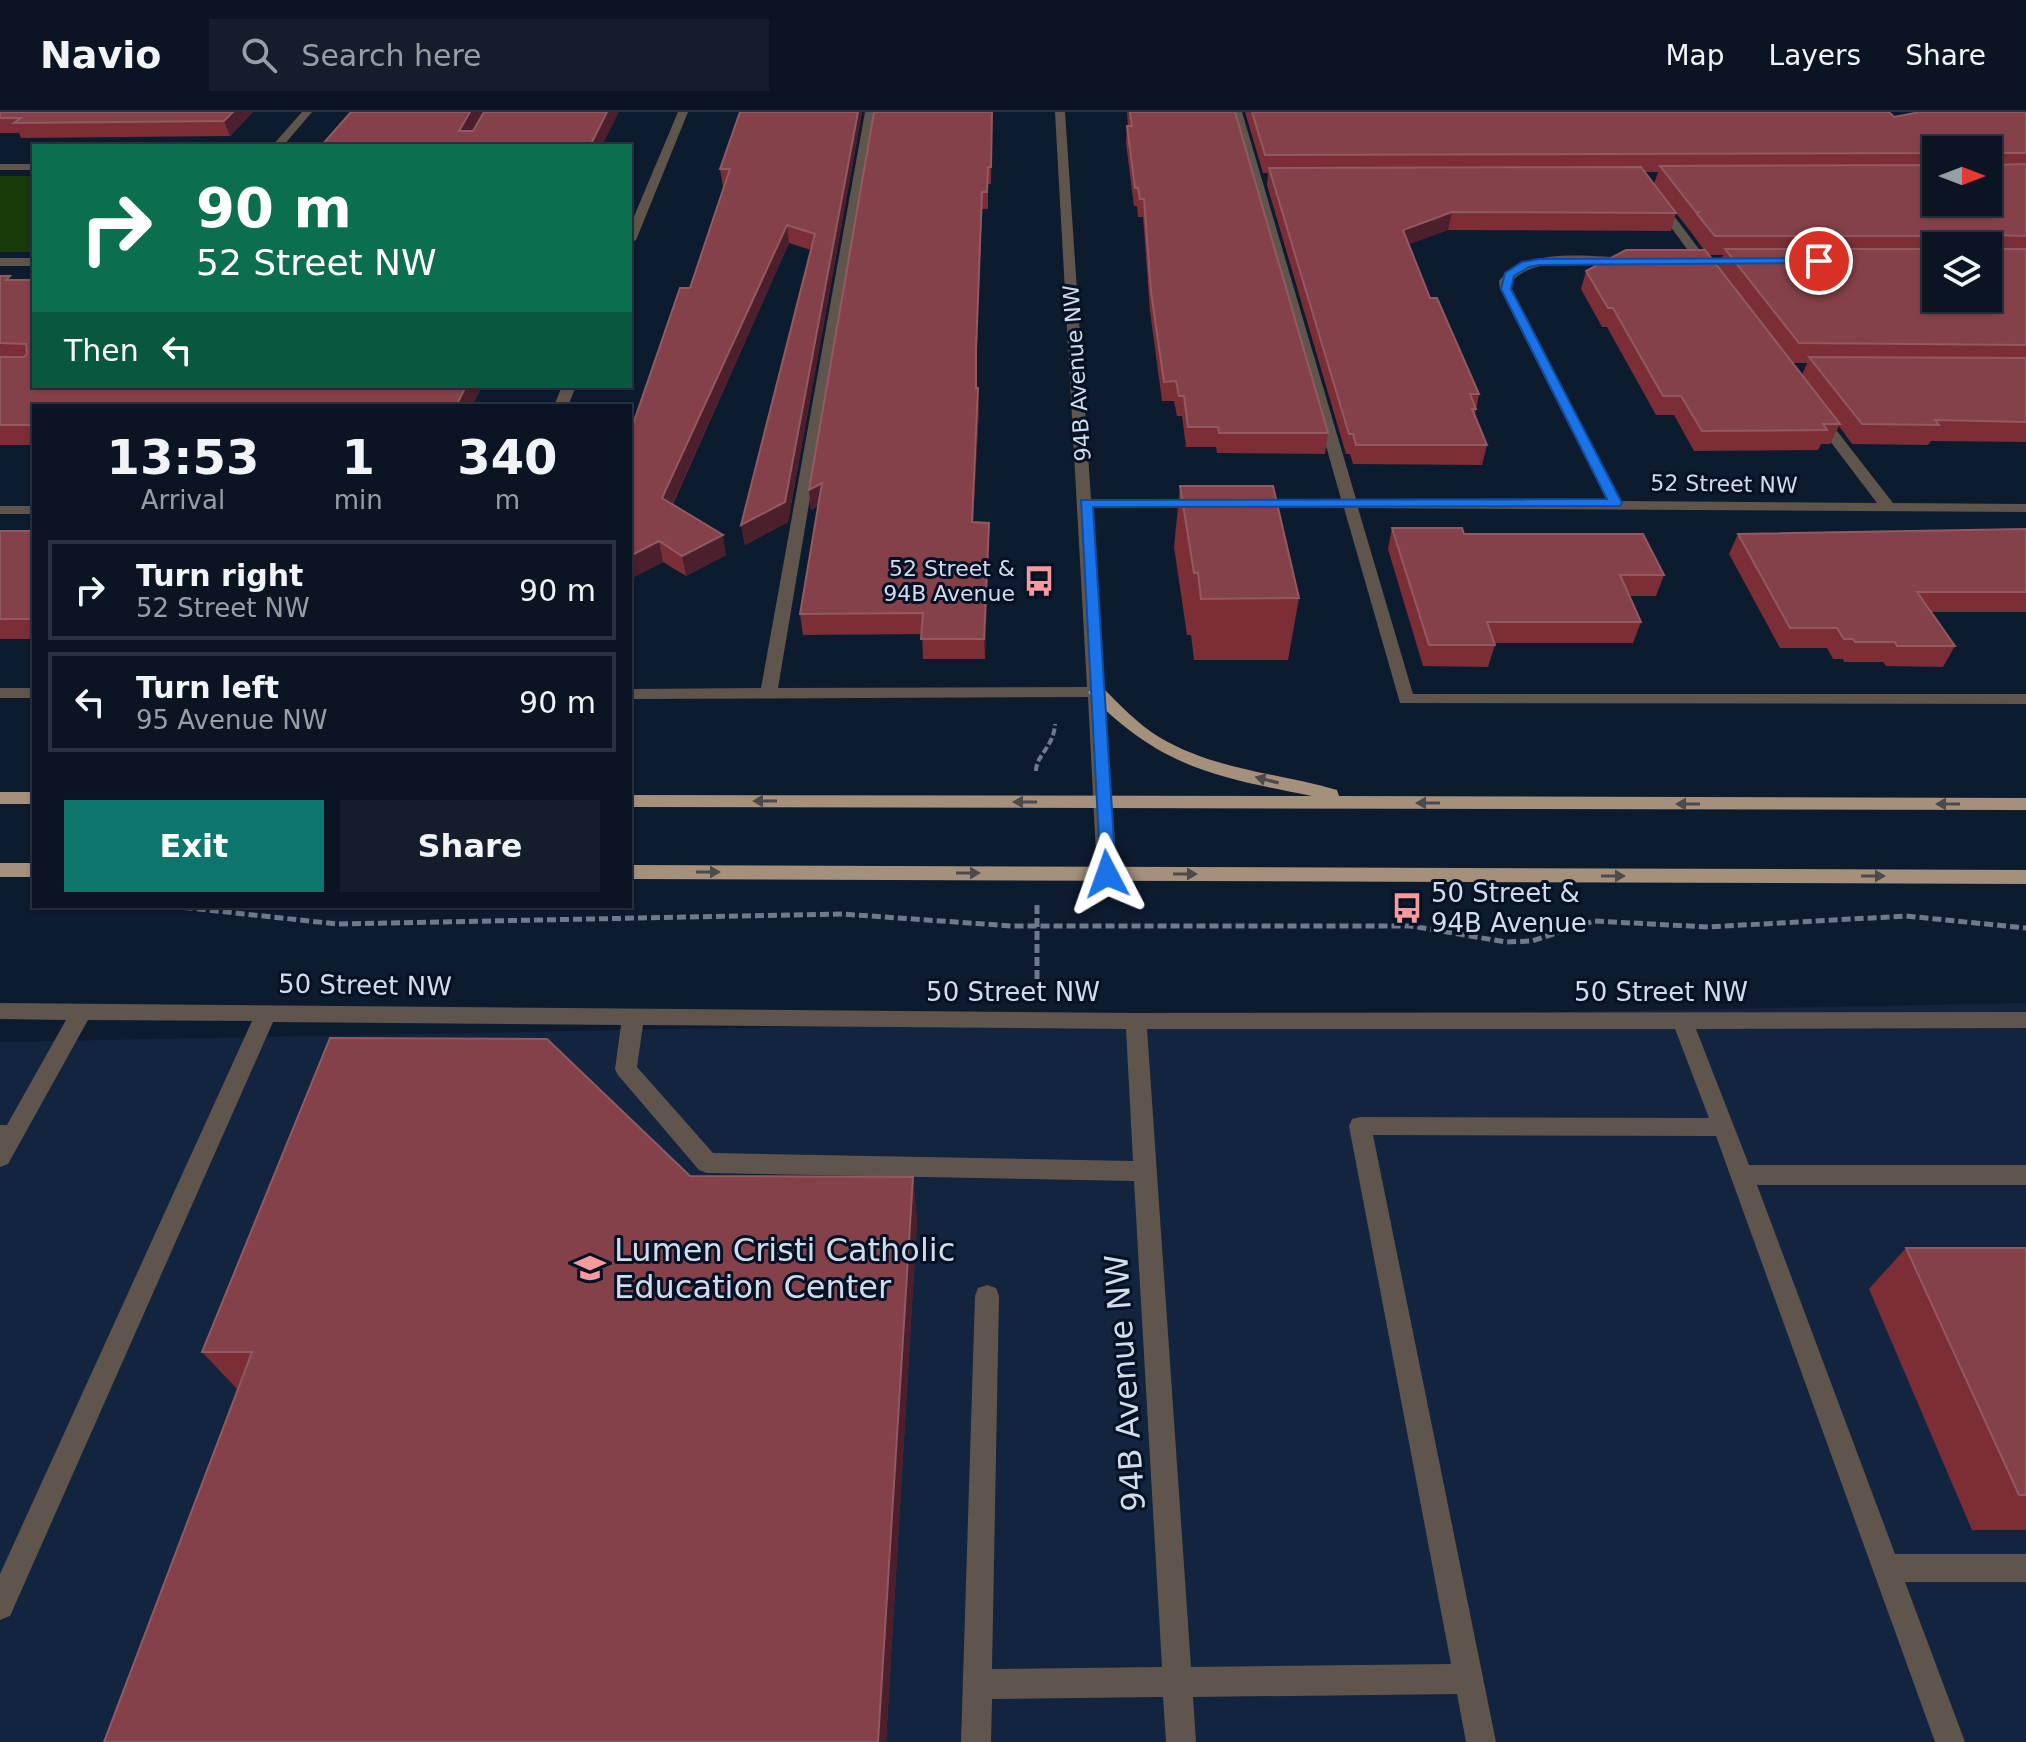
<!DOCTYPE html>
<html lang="en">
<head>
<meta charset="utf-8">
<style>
	body { margin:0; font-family:"DejaVu Sans",sans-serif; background:#131d2b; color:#f1f3f6; height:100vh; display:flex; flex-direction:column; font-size:30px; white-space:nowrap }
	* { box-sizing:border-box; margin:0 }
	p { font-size:26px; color:#999ea6 }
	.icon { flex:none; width:44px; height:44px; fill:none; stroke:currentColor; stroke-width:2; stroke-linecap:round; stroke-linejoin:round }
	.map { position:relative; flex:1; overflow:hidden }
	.drawer { position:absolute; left:32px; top:292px; width:600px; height:504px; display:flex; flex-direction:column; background:#0a1423; border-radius:0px; box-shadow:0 2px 6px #0004,0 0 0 2px #2a3341 }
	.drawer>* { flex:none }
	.top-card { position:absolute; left:32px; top:32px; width:600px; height:244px; border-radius:0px; box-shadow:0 2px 6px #0004,0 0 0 2px #2a3341; background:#0b6e4f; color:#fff; overflow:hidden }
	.needle { width:52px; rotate:90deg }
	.tools { position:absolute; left:1922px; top:24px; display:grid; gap:16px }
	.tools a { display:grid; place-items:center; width:80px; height:80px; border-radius:0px; background:#0a1423; box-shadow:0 2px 6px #0004,0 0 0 2px #2a3341; font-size:40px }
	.pin { position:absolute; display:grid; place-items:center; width:68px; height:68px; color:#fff; margin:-34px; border:4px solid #fff; border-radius:50%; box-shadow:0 2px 8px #0007 }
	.me { position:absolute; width:88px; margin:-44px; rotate:356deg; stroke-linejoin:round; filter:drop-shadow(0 0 6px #0008) }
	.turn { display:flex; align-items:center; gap:28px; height:168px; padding:0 32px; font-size:36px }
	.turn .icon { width:104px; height:104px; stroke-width:2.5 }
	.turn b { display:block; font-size:56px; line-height:68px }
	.then { display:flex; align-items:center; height:76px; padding:0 32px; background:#0003; gap:16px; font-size:30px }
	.eta { display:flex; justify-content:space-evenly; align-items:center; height:136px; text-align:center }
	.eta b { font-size:48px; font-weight:600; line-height:56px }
	.cta { display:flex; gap:16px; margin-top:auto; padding:16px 32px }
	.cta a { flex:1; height:92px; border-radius:0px; background:#0f766e; color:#fff; font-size:32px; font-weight:600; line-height:92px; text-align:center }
	.cta a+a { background:#131d2b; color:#f1f3f6 }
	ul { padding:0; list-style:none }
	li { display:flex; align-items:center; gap:24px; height:100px; margin:0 16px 12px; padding:0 16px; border:4px solid #2a3341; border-radius:0px }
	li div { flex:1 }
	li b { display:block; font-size:30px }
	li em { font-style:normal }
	header { display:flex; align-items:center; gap:48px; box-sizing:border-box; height:112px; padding:0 40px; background:#0a1423; border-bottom:2px solid #2a3341 }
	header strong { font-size:38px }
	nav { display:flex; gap:44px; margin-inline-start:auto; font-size:28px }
	.search { width:560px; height:72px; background:#131d2b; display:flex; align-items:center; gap:20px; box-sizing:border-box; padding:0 28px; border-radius:0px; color:#999ea6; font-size:30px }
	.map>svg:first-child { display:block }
	.built { fill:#12243e }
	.green { fill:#173c0a }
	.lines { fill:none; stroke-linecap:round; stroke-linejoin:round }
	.path-far1 { stroke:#6f7b8c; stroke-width:4; stroke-dasharray:7 3; stroke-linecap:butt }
	.path { stroke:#6f7b8c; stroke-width:5; stroke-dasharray:9 4; stroke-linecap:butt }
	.minor { fill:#5f554c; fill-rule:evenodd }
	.major { fill:#a5907c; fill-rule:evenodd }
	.wall { fill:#7c2e36; fill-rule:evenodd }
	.shaded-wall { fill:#4b1f2b }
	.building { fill:#854149; stroke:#915962; stroke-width:2 }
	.oneway { fill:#4d4a4c }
	.route { fill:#1a73e8; stroke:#114b97; stroke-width:2 }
	.labels { text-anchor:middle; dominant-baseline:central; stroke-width:6; stroke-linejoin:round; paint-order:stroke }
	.far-street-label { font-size:22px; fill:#d2dcea; stroke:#051125 }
	.far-poi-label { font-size:22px; fill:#d2dcea; stroke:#051125; text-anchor:end }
	.poi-label { font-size:26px; fill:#d2dcea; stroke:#051125; text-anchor:start }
	.street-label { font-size:26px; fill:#d2dcea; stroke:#051125 }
	.near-poi-label { font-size:32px; fill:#d2dcea; stroke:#051125; text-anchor:start }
	.near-street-label { font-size:32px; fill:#d2dcea; stroke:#051125 }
</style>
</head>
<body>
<header>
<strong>Navio</strong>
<div class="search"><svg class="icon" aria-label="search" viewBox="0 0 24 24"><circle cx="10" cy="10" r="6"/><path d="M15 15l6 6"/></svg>Search here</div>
<nav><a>Map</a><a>Layers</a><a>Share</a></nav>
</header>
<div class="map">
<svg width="2026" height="1630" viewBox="0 0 2026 1630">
	<rect width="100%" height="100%" fill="#0d1b2f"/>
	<polygon class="built" points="2026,891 2026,1630 0,1630 0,930"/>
	<rect class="green" x="0" y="64" width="34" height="76"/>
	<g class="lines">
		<path class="path-far1" d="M1036 659C1036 643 1054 635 1055 612"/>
		<g class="path">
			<polyline points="1037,793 1037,871"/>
			<polyline points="171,794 337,812 842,802 1012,814 1411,814 1506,830 1532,829 1594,809 1708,815 1906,804 2026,816"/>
		</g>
		<g class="minor">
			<polygon points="302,0 312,0 283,34 272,34"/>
			<polygon points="678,0 688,0 636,128 630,131 630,114"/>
			<polygon points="865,0 875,0 778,576 1087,575 1055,0 1065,0 1091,387 1206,387 1213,391 1206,395 1092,395 1117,762 1114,767 1100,767 1097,762 1088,585 630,587 630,577 761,576"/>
			<path d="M1232 0H1242L1356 387 1607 389 1500 177 1499 169C1528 134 1590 145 1630 146L1636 150 1630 154C1595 153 1538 141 1511 170L1512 177 1621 389 1877 391 1811 304 1818 300 1823 301 1893 391 2026 392V400L1358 396 1413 582H2026V592L1400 591 1344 396 1250 395 1243 391 1250 387H1341Z"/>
			<rect x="0" y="52" width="34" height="6"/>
			<polygon points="1654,88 1662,88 1714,157 1714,163 1706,163 1654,92"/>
			<rect x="0" y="146" width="34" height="8"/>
			<polygon points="562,274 576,274 568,294 554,294"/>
			<rect x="0" y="394" width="34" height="8"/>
			<rect x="0" y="576" width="34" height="10"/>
			<path d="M0 891 1136 901 2026 900V916L1696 917 1749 1053H2026V1073H1757L1895 1442H2026V1470H1905L1965 1630H1935L1716 1024 1373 1023 1496 1630H1466L1457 1582 1193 1585 1196 1630H1166L1163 1585 992 1587 991 1630H961L975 1184 978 1176 987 1173 996 1176 999 1184 992 1557 1162 1555 1134 1069 707 1061 699 1058 618 963 615 957 621 913 273 910 10 1504 0 1508V1462L252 909 88 908 8 1052 0 1055V1013H7L66 908 0 907ZM643 913 1126 917 1133 1049 713 1041 637 955ZM1147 917H1675L1709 1006 1360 1005 1352 1007 1349 1014 1451 1552 1191 1555Z"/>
		</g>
		<g class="major">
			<path d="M1097 575 1103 576C1121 594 1138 612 1159 625 1214 658 1278 661 1337 678L1339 684 2026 686V698L630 695V683L1312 684C1216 665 1162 656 1091 584L1088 580Z"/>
			<rect x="0" y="680" width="34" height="12"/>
			<rect x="0" y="751" width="34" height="14"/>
			<polygon points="630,753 2026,758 2026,772 630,767"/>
		</g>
	</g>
	<g class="wall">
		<polygon points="0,0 253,0 230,24 21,26 19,21 0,21"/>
		<polygon points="862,0 788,410 745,433 741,413 811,138 789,131 673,392 726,443 686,464 663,450 630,467 690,176 724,75 723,75 720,57"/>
		<polygon points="992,0 991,72 988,72 988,97 982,97 976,257 976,276 979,296 973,410 989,411 985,547 923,547 922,522 803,523 800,502 818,394 811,398 809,378"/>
		<polygon points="1127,0 1235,0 1328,321 1325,342 1217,341 1216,335 1186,335 1182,304 1177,304 1174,289 1162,289 1150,199 1143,105 1138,105 1137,94 1134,94 1126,31 1127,14 1128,14"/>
		<path d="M1245 0H1889L1894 5 2026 0V330L1931 329 1928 333 1852 332 1839 314 1830 332H1821L1818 338 1694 339 1674 303H1656L1607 215H1602L1581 177 1586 159 1704 138 1691 120V119H1690L1676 101 1671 119 1448 118 1409 132 1430 186 1479 282 1475 303 1487 333 1482 353 1353 352 1350 342H1346L1267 73 1268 61H1263ZM1936 38H1988L1936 90ZM1645 60H1658L1654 72ZM1936 134H1988L1936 186ZM1709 143H1723L1718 155ZM1792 251H1807L1802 263Z"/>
		<polygon points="0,164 11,168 34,168 34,274 482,274 472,294 34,294 34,333 0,333"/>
		<polygon points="1180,374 1299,486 1288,548 1194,548 1191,523 1187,523 1174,435"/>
		<polygon points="1392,416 1464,422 1664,463 1656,484 1629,484 1641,510 1633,531 1494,531 1495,533 1488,555 1423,554 1388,437"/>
		<polygon points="2026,417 2026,500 1931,500 1955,534 1943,555 1886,554 1883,550 1844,550 1843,547 1833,547 1827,536 1780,536 1729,442 1738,422"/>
		<rect x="0" y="419" width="34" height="108"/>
		<polygon points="690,1064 913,1065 917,1108 886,1630 104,1630 238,1278 202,1240"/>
		<polygon points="1906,1136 2026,1136 2026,1418 1972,1418 1869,1177"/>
	</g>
	<g class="shaded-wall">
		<polygon points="233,0 253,0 230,24 224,9"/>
		<polygon points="470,0 484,0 464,34 459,19"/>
		<polygon points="607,0 619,0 602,34 590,34"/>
		<polygon points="858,0 862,0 788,410 745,433 741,413"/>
		<polygon points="982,80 982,97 976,257 976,238"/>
		<polygon points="1452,100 1448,118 1399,136 1403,118"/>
		<polygon points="787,113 789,131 666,406 662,386"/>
		<polygon points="280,274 298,274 287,294 278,277"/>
		<polygon points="466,274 482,274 472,294 456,294"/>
		<polygon points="978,276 979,296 972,431 972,410"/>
		<polygon points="822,371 824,391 811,398 809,378"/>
		<polygon points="989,411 989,431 985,547 984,527"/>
		<polygon points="723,423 726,443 686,464 682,444"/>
		<polygon points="659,429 663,450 630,467 630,444"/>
		<polygon points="913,1065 917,1108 886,1630 878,1630"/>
	</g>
	<g class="building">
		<polygon points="0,0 233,0 224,9 14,11 21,6 0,6"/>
		<polygon points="351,0 470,0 459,19 473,19 484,0 607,0 590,34 321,34"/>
		<polygon points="740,0 858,0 785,390 741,413 815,122 787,113 662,386 723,423 682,444 659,429 630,444 630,321 680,176 690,176 730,57 720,57"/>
		<polygon points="874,0 992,0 991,55 988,55 987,80 982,80 976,238 976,276 978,276 972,410 989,411 984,527 921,527 923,501 800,502 822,371 809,378"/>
		<polygon points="1130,0 1235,0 1328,321 1219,321 1218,315 1188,315 1184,284 1179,284 1176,269 1164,270 1151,180 1144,87 1140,87 1138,76 1135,76 1127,14 1132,14"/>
		<polygon points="1252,0 1889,0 1894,5 1920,0 2026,0 2026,41 1996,41 1993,44 1997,53 2026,52 2026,124 1997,123 1994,134 1997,137 2026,137 2026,233 1799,231 1725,137 1936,137 1936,186 1988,186 1988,134 1948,134 1947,124 1715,124 1697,102 1699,100 1696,100 1660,54 1936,53 1936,90 1988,90 1988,38 1936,38 1936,41 1265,43"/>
		<polygon points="1641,55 1676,101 1452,100 1403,118 1430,186 1437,186 1479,282 1470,282 1476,297 1472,297 1487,333 1356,333 1353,322 1349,322 1269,56"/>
		<polygon points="1626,138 1705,138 1840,312 1823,312 1827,318 1702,319 1681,284 1663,284 1613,196 1608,196 1586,159"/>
		<polygon points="0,164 10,164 6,168 34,168 34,274 280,274 278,277 297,276 298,274 466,274 456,294 34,294 34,313 0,313 0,245 24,245 27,242 26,232 0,231"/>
		<polygon points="1809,245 2026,246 2026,310 1935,308 1939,313 1862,312"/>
		<polygon points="1180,374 1273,374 1299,486 1201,487 1198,461 1194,461"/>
		<polygon points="1392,416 1462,416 1464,422 1643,422 1664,463 1620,463 1641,510 1487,510 1495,533 1429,533"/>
		<polygon points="2026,417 2026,480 1917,480 1955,534 1897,534 1895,530 1855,530 1853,527 1844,527 1837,516 1790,516 1738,422"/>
		<rect x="0" y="419" width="34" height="88"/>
		<polygon points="330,926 547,927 690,1064 913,1065 878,1630 104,1630 252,1240 202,1240"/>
		<polygon points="1906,1136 2026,1136 2026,1383 2019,1383"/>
	</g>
	<defs><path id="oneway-solid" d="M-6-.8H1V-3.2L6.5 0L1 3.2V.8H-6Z" transform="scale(2)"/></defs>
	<g class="oneway">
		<use href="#oneway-solid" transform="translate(1267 668) rotate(-166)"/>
		<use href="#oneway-solid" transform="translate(765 689) rotate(-180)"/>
		<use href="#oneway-solid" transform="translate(1025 690) rotate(-180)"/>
		<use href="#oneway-solid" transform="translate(1428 691) rotate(-180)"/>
		<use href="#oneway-solid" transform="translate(1688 692) rotate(-180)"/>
		<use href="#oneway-solid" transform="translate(1948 692) rotate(-180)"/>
		<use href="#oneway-solid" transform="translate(708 760)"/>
		<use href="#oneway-solid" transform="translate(968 761)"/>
		<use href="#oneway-solid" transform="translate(1185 762)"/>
		<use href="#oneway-solid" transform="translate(1613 764)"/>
		<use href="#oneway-solid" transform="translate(1873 764)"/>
	</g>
	<polygon class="route" points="1819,146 1824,149 1823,151 1539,153 1529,155 1514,164 1511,177 1622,391 1620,394 1093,395 1116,762 1113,766 1101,766 1081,388 1607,387 1501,177 1505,161 1522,150 1539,147"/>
	<defs>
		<symbol id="bus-bare" viewBox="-9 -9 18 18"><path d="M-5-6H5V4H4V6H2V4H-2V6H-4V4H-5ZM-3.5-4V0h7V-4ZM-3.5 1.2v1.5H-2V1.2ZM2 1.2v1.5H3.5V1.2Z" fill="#f59b9d" stroke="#051125" stroke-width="2.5" paint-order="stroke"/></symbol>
		<symbol id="university-bare" viewBox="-9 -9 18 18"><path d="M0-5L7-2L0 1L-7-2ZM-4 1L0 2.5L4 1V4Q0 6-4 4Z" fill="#f59b9d" stroke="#051125" stroke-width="2.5" paint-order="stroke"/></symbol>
	</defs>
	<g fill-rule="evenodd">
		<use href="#bus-bare" x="1017" y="447" width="44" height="44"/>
		<use href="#bus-bare" x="1385" y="774" width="44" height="44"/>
		<use href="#university-bare" x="568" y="1134" width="44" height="44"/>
	</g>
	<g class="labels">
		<g class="far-street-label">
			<text transform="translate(1077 261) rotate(-94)">94B Avenue NW</text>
			<text transform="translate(1724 372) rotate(1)">52 Street NW</text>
		</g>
		<g class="far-poi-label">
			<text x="1015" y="456">52 Street &amp;<tspan x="1015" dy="25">94B Avenue</tspan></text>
		</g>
		<g class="poi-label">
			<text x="1431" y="781">50 Street &amp;<tspan x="1431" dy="30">94B Avenue</tspan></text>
		</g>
		<g class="street-label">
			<text transform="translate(365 873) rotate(1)">50 Street NW</text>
			<text x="1013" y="880">50 Street NW</text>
			<text x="1661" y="880">50 Street NW</text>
		</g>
		<g class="near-poi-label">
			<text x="614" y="1138">Lumen Cristi Catholic<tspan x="614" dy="37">Education Center</tspan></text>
		</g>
		<g class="near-street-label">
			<text transform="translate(1125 1271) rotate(-94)">94B Avenue NW</text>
		</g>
	</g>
</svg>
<div class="tools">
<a><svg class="needle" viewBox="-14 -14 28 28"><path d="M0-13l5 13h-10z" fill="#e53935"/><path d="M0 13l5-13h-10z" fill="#999ea6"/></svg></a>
<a><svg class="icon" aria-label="layers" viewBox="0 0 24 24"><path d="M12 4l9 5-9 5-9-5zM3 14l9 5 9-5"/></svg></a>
</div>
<div class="pin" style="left:1819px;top:149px;background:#d93025"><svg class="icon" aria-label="arrive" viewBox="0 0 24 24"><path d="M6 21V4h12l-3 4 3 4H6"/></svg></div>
<svg class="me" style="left:1107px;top:762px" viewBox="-20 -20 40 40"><path d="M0-17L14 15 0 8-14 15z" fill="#1a73e8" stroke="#fff" stroke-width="4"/></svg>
<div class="top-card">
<div class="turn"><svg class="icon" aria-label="right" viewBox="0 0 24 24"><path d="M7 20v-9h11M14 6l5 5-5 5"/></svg><div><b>90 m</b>52 Street NW</div></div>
<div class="then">Then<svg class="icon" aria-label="left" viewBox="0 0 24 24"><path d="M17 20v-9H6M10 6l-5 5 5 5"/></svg></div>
</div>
<section class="drawer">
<div class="eta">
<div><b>13:53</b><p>Arrival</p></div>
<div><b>1</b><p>min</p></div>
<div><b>340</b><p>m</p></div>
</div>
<ul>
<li><svg class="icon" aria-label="right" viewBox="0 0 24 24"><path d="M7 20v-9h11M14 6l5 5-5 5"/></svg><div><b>Turn right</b><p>52 Street NW</p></div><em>90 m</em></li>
<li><svg class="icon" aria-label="left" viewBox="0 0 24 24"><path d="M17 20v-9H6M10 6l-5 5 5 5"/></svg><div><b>Turn left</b><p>95 Avenue NW</p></div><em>90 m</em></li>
</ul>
<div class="cta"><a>Exit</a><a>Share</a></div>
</section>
</div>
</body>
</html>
